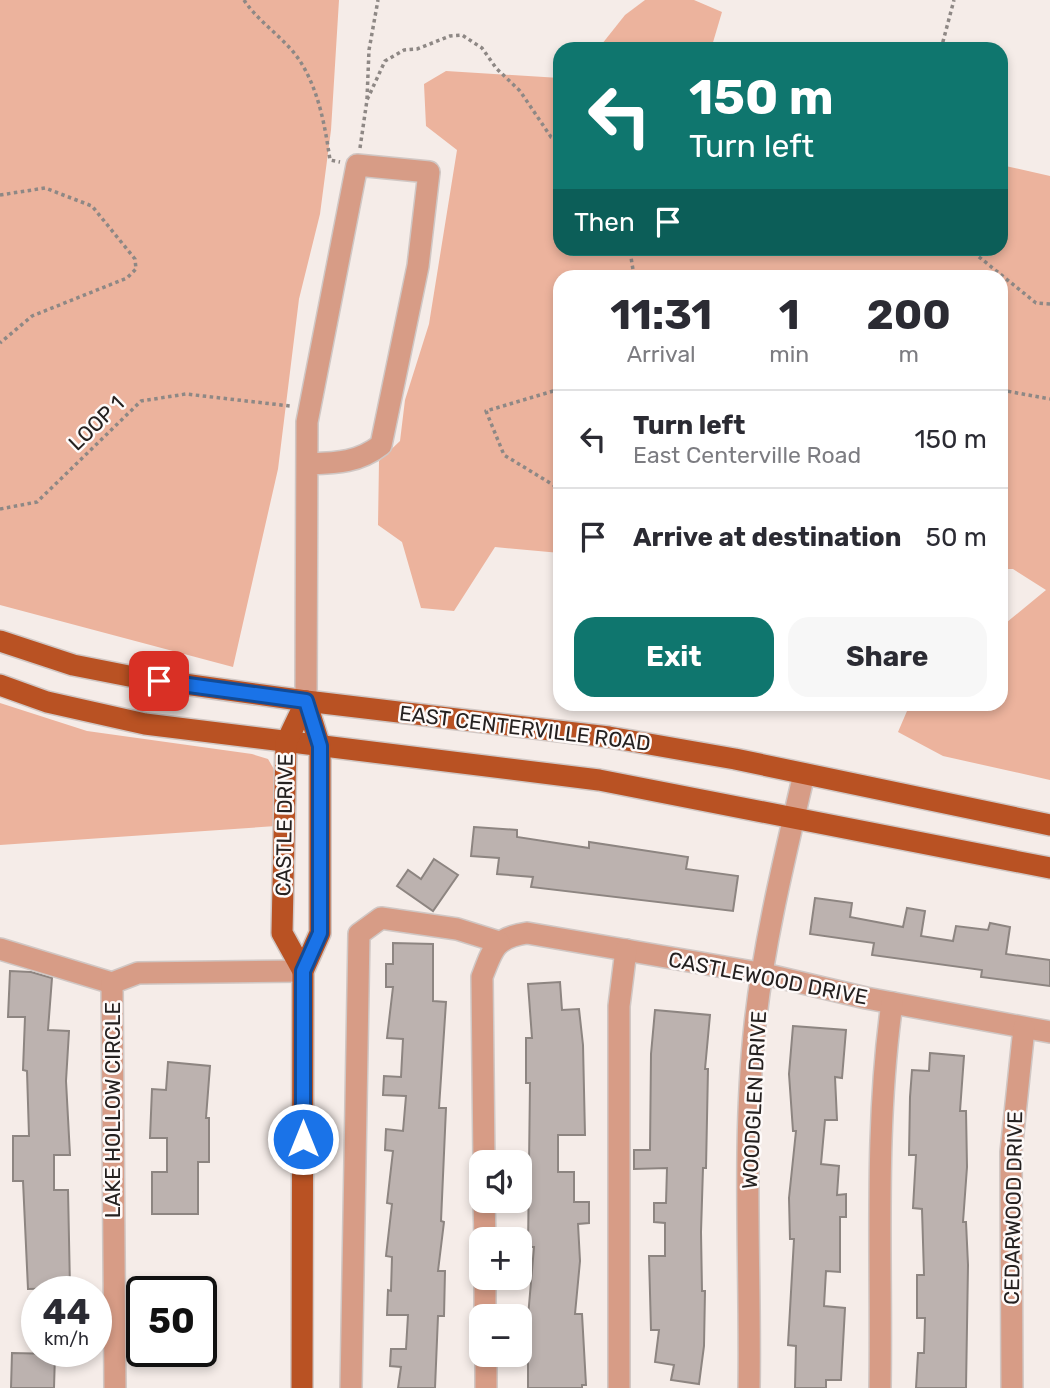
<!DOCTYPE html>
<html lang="en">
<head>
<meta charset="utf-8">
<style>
	body { margin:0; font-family:Rubik,sans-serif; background:#f7f7f7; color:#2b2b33; height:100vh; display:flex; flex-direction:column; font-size:26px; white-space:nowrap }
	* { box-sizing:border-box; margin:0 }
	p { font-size:23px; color:#7c7c81 }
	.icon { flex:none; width:38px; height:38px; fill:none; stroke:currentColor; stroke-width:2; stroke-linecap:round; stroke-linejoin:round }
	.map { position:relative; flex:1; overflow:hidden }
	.drawer { position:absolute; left:553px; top:270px; width:455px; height:441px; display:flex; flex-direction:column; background:#fff; border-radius:21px; box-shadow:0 4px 10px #0003 }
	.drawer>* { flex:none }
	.banner { position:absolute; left:553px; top:42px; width:455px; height:214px; border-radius:21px; box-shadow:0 4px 10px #0003; background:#0f766e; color:#fff; overflow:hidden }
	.fabs { position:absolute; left:469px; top:1150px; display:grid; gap:14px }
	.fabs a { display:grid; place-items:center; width:63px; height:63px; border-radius:14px; background:#fff; box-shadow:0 4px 10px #0003; font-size:35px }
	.speed { position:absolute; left:21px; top:1276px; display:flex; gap:14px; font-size:35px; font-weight:700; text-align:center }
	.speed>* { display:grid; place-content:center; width:91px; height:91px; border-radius:50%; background:#fff; box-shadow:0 4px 10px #0003; line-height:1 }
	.speed small { font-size:18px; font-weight:400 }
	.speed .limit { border:4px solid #111; border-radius:10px; background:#fff; color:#111 }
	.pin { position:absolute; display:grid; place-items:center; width:60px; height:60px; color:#fff; margin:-30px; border-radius:14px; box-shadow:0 4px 10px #0006 }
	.me { position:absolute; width:77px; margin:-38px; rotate:0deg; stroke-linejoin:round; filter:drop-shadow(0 0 5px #0008) }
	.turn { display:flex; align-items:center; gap:24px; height:147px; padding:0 21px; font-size:32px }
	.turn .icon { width:91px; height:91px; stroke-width:2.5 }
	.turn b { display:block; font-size:49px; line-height:60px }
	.then { display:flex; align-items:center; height:66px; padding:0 21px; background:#0003; gap:14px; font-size:26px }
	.eta { display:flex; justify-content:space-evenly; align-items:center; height:119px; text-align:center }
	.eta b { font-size:42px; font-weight:700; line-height:49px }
	.cta { display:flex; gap:14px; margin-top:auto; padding:14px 21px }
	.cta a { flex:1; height:80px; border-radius:21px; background:#0f766e; color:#fff; font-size:28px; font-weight:700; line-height:80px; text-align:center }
	.cta a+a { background:#f7f7f7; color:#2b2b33 }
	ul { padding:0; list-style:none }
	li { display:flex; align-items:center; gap:21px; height:98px; padding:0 21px; border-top:2px solid #e1e1e2 }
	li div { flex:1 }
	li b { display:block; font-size:26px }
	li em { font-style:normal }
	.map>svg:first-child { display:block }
	.green { fill:#ecb39d }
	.building { fill:#bcb2af; stroke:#8d8581; stroke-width:2 }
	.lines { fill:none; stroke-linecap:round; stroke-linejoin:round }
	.minor-casing { stroke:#d0c7c4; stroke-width:24 }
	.major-casing { stroke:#d0c7c4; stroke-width:24 }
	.path { stroke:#8e8885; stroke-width:3.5; stroke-dasharray:3.5 3.5; stroke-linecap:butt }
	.minor { stroke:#d79c86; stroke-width:21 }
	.major { stroke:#b95223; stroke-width:21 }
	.route-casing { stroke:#114b97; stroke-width:18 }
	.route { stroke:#1a73e8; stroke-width:12 }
	.labels { text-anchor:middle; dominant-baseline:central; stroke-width:5; stroke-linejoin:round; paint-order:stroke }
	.street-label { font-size:21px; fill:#252120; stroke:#fefaf9 }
</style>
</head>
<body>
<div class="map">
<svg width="1050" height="1388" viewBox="0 0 1050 1388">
	<rect width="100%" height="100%" fill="#f5ece8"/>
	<g class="green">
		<polygon points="0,0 339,0 331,130 320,214 299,299 278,469 233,667 0,605"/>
		<polygon points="645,0 694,0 722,12 711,49 598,49 625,15"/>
		<polygon points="446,71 560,78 560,248 1001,248 1001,165 1050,176 1050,780 943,756 898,732 910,704 1001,704 1001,627 1046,590 1013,569 1001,569 1001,276 560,276 560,553 495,547 454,611 421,608 402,542 378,525 379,461 400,441 405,400 429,324 457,150 426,126 424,84"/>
		<polygon points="0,703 87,731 252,754 268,759 275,771 276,826 0,845"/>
	</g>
	<g class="building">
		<polygon points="474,827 517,830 517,837 589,848 589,842 688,857 686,869 738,876 733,911 531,887 533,877 497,874 499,858 471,856"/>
		<polygon points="434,859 458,875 433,911 397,886 408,870 421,879"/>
		<polygon points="815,898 852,903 850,917 903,927 907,908 925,911 921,936 953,941 956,926 988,930 990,923 1010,927 1006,954 1050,960 1050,986 981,977 982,970 872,955 874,943 810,934"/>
		<polygon points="393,943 433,944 433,1001 446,1002 439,1108 446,1108 441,1221 444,1222 438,1271 445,1271 444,1316 438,1316 435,1388 398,1388 401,1367 390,1366 391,1349 406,1349 408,1315 387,1315 388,1290 391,1291 392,1257 386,1256 392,1204 387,1203 393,1151 385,1150 386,1129 403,1131 406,1096 383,1095 384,1076 401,1077 403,1039 387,1038 393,987 386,987 386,964 393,964"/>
		<polygon points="10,971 31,972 52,978 48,1030 69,1031 66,1081 70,1155 54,1155 54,1190 68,1190 70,1288 28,1289 23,1181 13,1181 13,1136 29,1136 27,1071 23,1070 25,1017 8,1017"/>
		<polygon points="560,982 562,1010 579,1009 583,1045 585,1135 558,1135 558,1172 574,1172 574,1202 589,1202 589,1223 578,1224 580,1261 575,1314 582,1314 586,1385 582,1385 582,1388 528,1388 528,1317 534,1247 528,1247 530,1083 526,1083 526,1038 532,1038 528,984"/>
		<polygon points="655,1010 710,1015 705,1069 708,1069 706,1168 703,1168 701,1232 702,1291 705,1291 704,1346 699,1384 671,1380 674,1365 655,1362 659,1330 651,1330 649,1256 665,1256 665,1223 654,1222 654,1203 666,1203 667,1168 634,1169 634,1150 650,1150 651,1054"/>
		<polygon points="793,1026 846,1030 842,1078 835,1077 837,1120 825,1120 821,1164 839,1166 837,1195 846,1194 846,1217 840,1217 840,1272 826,1271 824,1306 845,1308 841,1380 826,1380 826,1388 795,1388 796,1346 788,1345 794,1239 790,1239 789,1198 796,1131 793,1131 789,1074"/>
		<polygon points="930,1053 964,1056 960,1111 966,1111 967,1167 963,1222 966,1222 968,1265 966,1388 916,1388 918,1353 924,1353 925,1318 917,1318 917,1275 924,1275 922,1209 913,1208 916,1155 909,1155 910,1097 912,1070 929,1071"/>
		<polygon points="168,1062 210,1066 206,1118 209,1118 209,1162 198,1162 198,1214 152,1214 152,1172 167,1172 167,1138 150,1138 152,1089 166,1090"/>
		<polygon points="12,1353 55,1354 54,1388 11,1388"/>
	</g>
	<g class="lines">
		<defs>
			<g id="minor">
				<path d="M306 701 307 422 357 165 429 172 418 266 381 445C358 463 336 463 307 464"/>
				<polyline points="0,949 112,983"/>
				<path d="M484 1162 482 977C493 948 495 938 527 933L764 974 866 998 1050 1032"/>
				<polyline points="484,1200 485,1239"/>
				<polyline points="485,1278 485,1316"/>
				<polyline points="115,1388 112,983 138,973 303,971"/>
				<polyline points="351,1388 359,934 381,918 457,929 499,942"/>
				<polyline points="486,1388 486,1354"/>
				<polyline points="619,1388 619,1006 626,950"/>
				<path d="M749 1388C751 1268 742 1145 755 1025 764 941 785 856 804 774"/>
				<path d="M880 1388C882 1260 874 1130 892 1003"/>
				<polyline points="1012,1388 1011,1152 1024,1028"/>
			</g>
			<g id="major">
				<polyline points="0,641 73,665 134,677 306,701 609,737 735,759 1050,825"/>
				<polyline points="0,685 47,702 145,724 599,780 1050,868"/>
				<polyline points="303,971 282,933 286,743 306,701"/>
				<polyline points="302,1388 303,971 320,933 320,746 306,701"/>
			</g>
		</defs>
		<use href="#minor" class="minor-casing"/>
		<use href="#major" class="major-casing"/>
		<g class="path">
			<path d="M244 0C259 23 285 38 300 61 319 91 325 126 330 160L340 162"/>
			<polyline points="941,49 954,0"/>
			<polyline points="367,99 369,50 378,0"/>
			<polyline points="360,148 367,100 385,61 404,50 417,49 450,36 462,35 482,48 496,68 520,91 551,137 560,140"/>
			<polyline points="0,195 45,188 92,206 135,259 136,269 127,278 32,316 0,343"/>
			<polyline points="968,248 1036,303 1050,304"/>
			<polyline points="634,276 630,251 641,248"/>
			<polyline points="560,310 560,312"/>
			<polyline points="560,389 486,411 504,455 560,489"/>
			<polyline points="1001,390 1050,399"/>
			<polyline points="0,509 37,502 141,401 186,394 290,406"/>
		</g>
		<use href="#minor" class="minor"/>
		<use href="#major" class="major"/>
	</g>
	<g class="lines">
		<defs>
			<polyline id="route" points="159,681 306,701 320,746 320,933 303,971 303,1139"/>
		</defs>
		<use href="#route" class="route-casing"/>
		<use href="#route" class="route"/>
	</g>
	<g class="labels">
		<g class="street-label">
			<text transform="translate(96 423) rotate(-44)">LOOP 1</text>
			<text transform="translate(525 728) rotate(7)">EAST CENTERVILLE ROAD</text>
			<text transform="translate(284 825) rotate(-89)">CASTLE DRIVE</text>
			<text transform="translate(768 978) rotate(11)">CASTLEWOOD DRIVE</text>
			<text transform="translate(754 1100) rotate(-87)">WOODGLEN DRIVE</text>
			<text transform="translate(112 1110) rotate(-90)">LAKE HOLLOW CIRCLE</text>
			<text transform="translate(1013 1208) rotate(-89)">CEDARWOOD DRIVE</text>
		</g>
	</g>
</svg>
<div class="fabs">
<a><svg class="icon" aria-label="sound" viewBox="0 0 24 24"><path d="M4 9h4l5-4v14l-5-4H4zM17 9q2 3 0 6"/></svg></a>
<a>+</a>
<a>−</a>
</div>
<div class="speed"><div>44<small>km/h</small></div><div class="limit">50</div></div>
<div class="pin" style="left:159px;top:681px;background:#d93025"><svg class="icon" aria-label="arrive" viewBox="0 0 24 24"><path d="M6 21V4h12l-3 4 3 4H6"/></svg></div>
<svg class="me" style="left:303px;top:1139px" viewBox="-20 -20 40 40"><circle r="17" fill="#1a73e8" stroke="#fff" stroke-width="3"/><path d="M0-11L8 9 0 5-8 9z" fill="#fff"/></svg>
<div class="banner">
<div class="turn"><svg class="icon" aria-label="left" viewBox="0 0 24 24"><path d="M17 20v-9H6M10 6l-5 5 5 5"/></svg><div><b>150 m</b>Turn left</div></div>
<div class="then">Then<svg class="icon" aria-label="arrive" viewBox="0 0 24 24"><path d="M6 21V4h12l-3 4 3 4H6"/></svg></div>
</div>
<section class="drawer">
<div class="eta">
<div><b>11:31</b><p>Arrival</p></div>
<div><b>1</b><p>min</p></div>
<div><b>200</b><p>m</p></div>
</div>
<ul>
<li><svg class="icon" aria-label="left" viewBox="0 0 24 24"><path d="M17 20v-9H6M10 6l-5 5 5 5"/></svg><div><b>Turn left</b><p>East Centerville Road</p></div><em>150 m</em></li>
<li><svg class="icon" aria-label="arrive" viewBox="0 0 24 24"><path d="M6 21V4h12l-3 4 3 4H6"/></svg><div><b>Arrive at destination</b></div><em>50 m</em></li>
</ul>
<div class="cta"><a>Exit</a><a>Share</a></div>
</section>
</div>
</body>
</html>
